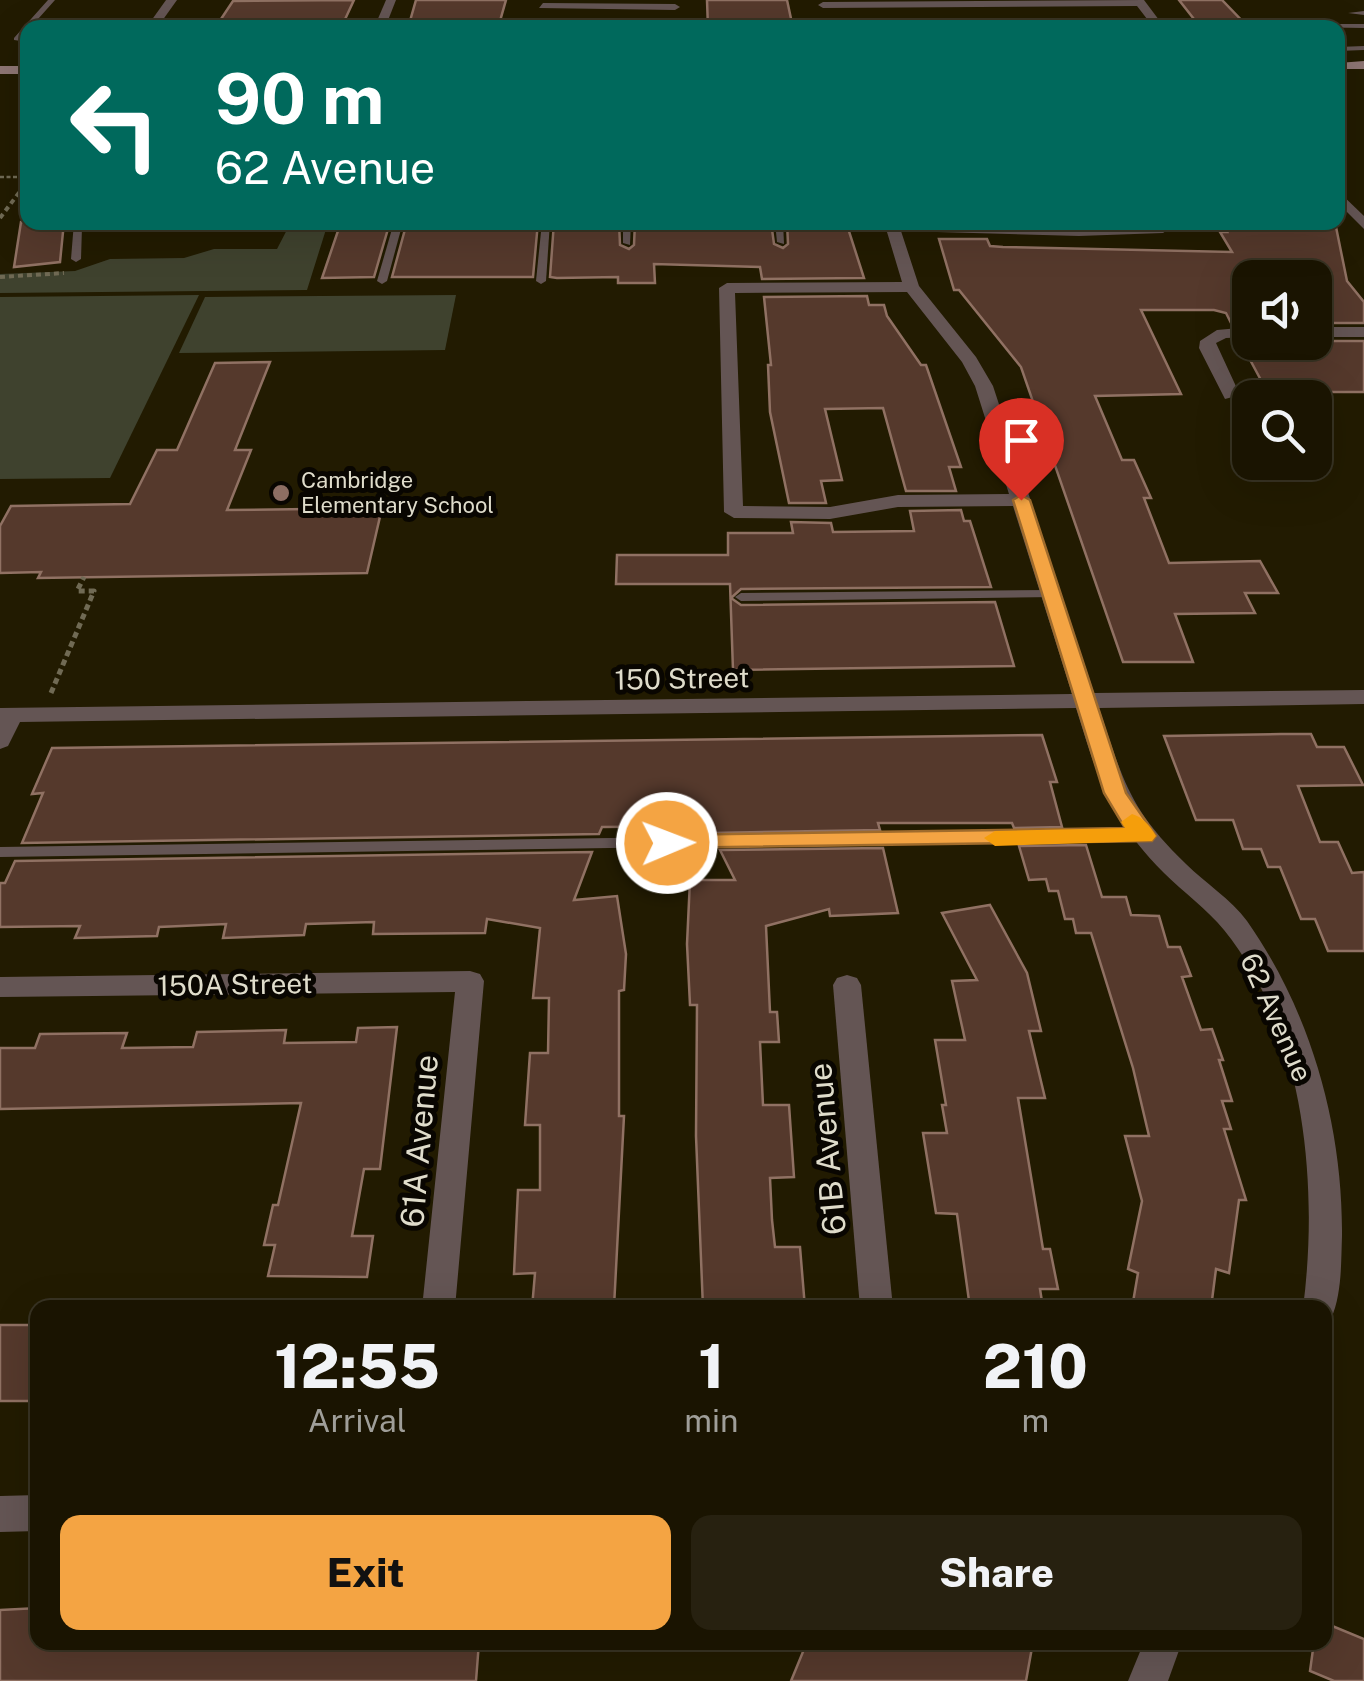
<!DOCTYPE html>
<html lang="en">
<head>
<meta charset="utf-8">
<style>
	body { margin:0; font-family:"Public Sans",sans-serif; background:#272110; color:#f1f3f6; height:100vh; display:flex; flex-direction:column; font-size:38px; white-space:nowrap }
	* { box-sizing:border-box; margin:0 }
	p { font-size:32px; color:#9f9e99 }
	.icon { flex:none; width:55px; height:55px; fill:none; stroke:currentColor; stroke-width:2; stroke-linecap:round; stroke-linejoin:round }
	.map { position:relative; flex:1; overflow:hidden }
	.details { position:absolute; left:30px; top:1300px; width:1302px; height:350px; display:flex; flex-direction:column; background:#1a1401; border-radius:20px; box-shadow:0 10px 40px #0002,0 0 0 2px #383323 }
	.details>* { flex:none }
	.top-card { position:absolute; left:20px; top:20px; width:1325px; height:210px; border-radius:20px; box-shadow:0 10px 40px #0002,0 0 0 2px #383323; background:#00695c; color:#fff; overflow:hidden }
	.buttons { position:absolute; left:1232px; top:260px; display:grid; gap:20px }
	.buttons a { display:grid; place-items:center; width:100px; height:100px; border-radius:20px; background:#1a1401; box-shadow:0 10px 40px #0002,0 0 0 2px #383323; font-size:50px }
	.pin { position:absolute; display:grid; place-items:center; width:85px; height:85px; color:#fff; margin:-102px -42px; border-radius:50% 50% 50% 0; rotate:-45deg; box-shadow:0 0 10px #0007 }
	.pin .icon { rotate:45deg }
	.me { position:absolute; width:110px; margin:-55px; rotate:89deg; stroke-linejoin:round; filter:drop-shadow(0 0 8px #0008) }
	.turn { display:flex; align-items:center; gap:35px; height:210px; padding:0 30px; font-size:45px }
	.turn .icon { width:130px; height:130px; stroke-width:2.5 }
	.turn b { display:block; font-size:70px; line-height:85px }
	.eta { display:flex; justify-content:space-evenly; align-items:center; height:170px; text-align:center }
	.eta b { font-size:60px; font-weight:800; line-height:70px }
	.action { display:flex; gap:20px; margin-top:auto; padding:20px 30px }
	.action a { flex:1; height:115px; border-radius:20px; background:#f4a443; color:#111; font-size:40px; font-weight:800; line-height:115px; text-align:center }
	.action a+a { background:#272110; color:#f1f3f6 }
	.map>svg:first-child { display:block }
	.green { fill:#3f422e }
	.building { fill:#55392c; stroke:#907163; stroke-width:2.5 }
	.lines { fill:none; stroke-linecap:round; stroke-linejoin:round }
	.path-far2 { stroke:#706a54; stroke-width:2.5; stroke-dasharray:4 2.5; stroke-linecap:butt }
	.path-far1 { stroke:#706a54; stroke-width:4; stroke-dasharray:5 4; stroke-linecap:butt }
	.path { stroke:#706a54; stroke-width:5; stroke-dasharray:6 4; stroke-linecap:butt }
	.lane { fill:#645554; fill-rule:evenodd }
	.street { fill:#645554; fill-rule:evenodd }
	.secondary { fill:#8e7674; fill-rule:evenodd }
	.route { fill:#f4a443; stroke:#9f6b2c; stroke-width:2.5 }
	.slow { fill:#f59e0b }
	.education-dot { fill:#8d6e63; stroke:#090601; stroke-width:4 }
	.labels { text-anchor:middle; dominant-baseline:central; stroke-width:10; stroke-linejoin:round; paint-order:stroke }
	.far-poi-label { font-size:22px; fill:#dfdccb; stroke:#090601; text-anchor:start }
	.street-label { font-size:28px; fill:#dfdccb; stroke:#090601 }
	.near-street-label { font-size:32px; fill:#dfdccb; stroke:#090601 }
</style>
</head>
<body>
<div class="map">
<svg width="1364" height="1681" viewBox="0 0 1364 1681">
	<rect width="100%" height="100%" fill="#221b01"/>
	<g class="green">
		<polygon points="291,222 328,223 307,290 0,293 0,274 75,271 110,259 184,258 214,249 277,249"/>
		<polygon points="199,295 110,478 0,479 0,297"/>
		<polygon points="456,295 445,350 179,353 205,297"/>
	</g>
	<g class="building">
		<polygon points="354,0 341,28 215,28 233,1"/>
		<polygon points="416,0 506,0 498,28 408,28"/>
		<polygon points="707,0 787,0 793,28 708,28"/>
		<polygon points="1179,0 1222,0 1249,28 1201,28"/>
		<polygon points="21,222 64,222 60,262 14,267"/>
		<polygon points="341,222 390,222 374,277 322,278"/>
		<polygon points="407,222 538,222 533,277 392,277"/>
		<polygon points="554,222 619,222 620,245 629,249 634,245 635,222 771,222 774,244 783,248 788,244 787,222 846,222 864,278 762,279 760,267 654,264 655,283 618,283 618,277 557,278 550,277"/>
		<polygon points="1221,222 1335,222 1347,281 1364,302 1364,323 1315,323 1315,278 1296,278 1292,272 1250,272 1250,323 1232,325 1226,313 1214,310 1141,310 1181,394 1095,396 1122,460 1134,460 1151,498 1144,498 1169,563 1260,561 1278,593 1245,593 1255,613 1175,614 1193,662 1123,662 1021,367 959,290 954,290 939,239 987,239 990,246 1003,247 1232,252 1220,232 1227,232"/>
		<polygon points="867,296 869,305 884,305 887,316 921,365 926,365 961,467 949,467 956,491 906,491 883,408 825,409 842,480 821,481 826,503 789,503 770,412 768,365 771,365 764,297"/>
		<polygon points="1240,341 1250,341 1250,345 1315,345 1315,341 1364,341 1364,392 1282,392 1277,382 1262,382"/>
		<polygon points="270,362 235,450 251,450 227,510 382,508 367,573 38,578 41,572 0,573 0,526 11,506 130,504 157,450 177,450 215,363"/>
		<polygon points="961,510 964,521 970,521 991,587 741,589 731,598 741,605 995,602 1014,666 733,670 730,584 616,584 617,555 728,555 728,533 793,533 791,522 831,523 833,532 914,531 910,511"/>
		<polygon points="1281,734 1311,734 1317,747 1344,747 1363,785 1298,786 1320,842 1338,842 1352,873 1364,872 1364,951 1328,951 1315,919 1301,919 1280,867 1268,867 1261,849 1243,849 1233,820 1196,820 1164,736"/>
		<polygon points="1042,735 1057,782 1050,782 1062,827 1014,828 1012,823 878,823 880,830 711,833 708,826 602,827 599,834 22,843 43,793 32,794 52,748"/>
		<polygon points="1086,845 1102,897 1126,897 1131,915 1159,916 1168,947 1180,947 1191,976 1182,977 1201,1030 1212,1029 1223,1060 1219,1060 1232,1101 1222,1101 1231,1129 1224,1129 1246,1200 1239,1200 1229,1273 1216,1269 1211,1308 1132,1308 1138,1273 1128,1269 1142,1201 1125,1136 1149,1136 1133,1068 1091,933 1076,933 1073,919 1065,919 1058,891 1049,891 1046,879 1029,880 1019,846"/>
		<polygon points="883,848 898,913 830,916 829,909 766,926 770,1012 777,1012 779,1042 760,1042 763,1105 789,1105 794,1177 770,1178 772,1220 775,1247 800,1247 805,1308 703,1308 696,1136 697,1005 690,1005 687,944 690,880 735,880 720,850"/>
		<polygon points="592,852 574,900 617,896 626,954 624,990 619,991 619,1116 624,1116 614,1307 532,1308 535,1273 514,1274 518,1190 540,1190 540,1125 525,1125 530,1053 548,1053 549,998 533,998 540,928 487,919 485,933 373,934 374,922 306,924 304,935 223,938 226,924 159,927 157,936 75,938 80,926 0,927 0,883 5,883 15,861"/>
		<polygon points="990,905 1027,973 1041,1031 1029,1031 1045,1098 1018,1098 1043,1249 1050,1249 1058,1289 1040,1289 1043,1308 970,1308 957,1214 936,1213 923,1133 947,1133 942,1105 946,1105 935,1040 965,1040 952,981 977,980 942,913"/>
		<polygon points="397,1027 380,1169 364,1169 352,1236 373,1236 367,1277 268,1276 275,1245 264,1245 273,1205 278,1205 301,1103 0,1109 0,1048 35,1048 40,1034 127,1033 122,1048 193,1047 197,1032 286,1030 284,1043 356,1042 358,1028"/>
		<rect x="0" y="1325" width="38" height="76"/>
		<polygon points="38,1608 38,1642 479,1642 476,1681 0,1681 0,1610"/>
		<polygon points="1325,1623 1364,1639 1364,1681 1334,1681 1310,1671 1314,1642 1325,1642"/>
		<polygon points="807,1642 1033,1642 1026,1681 791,1681"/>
	</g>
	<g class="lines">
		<g class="path-far2">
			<polyline points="0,177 28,177"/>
			<polyline points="22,189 28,181"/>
		</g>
		<g class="path-far1">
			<polyline points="0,218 24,186"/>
			<polyline points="0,277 64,273"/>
		</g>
		<polyline class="path" points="51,693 94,591 77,591 84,577"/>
		<g class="lane">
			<polygon points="48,0 55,0 30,28 28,28 21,37 28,38 28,42 14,40 14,38"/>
			<polygon points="1364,11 1364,15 1348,13"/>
			<polygon points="1301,24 1364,24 1364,28 1299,27"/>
			<polygon points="1364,46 1364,50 1338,51 1338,47"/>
			<polygon points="74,222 104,222 82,227 81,259 76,262 71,259"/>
			<polygon points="394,222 403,222 387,281 382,284 377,281"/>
			<polygon points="542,222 550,222 546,281 541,284 536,281"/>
			<polygon points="623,222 631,222 630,245 623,243"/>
			<polygon points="775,222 783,222 784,244 777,242"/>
			<polygon points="1051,590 1055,591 1055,597 741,601 735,597 741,593"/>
			<polygon points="1144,830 1151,835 1144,840 0,857 0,847"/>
		</g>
		<g class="street">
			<polygon points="166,0 177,0 157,28 146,28"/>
			<polygon points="386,0 396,0 385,28 374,28"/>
			<polygon points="1144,0 1165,28 1154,28 1137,6 823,8 818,5 823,2"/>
			<polygon points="543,3 675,4 680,7 675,10 539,8"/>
			<polygon points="1338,191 1364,216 1364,229 1338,203"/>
			<path d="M884 222 1079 228 1179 222 1163 233 1079 236 901 231 919 286 976 357 993 386 1094 693 1364 690V704L1099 708C1123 780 1129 809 1186 864 1205 883 1231 899 1247 921 1311 1012 1343 1126 1342 1236 1341 1263 1342 1294 1331 1319L1325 1321V1308H1303C1319 1185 1305 1030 1224 930 1207 909 1183 892 1164 873 1108 816 1099 781 1076 708L20 722 8 746 0 749V708L1072 694 1013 506 898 507 830 519 734 518 724 512 719 288 727 283 902 282ZM907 292 962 362 975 386 1009 494 898 495 830 507 743 506 735 293Z"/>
			<polygon points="1250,327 1250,337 1226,338 1216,343 1240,395 1225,399 1199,348 1200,341 1217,330"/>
			<rect x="1315" y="327" width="49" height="10"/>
			<polygon points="470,971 480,974 484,981 455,1308 422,1308 455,992 0,997 0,977"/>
			<polygon points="847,975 857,978 861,985 893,1308 860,1308 833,985 837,978"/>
			<polygon points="38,1495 38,1531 0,1532 0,1496"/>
			<polygon points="1144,1642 1182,1642 1168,1681 1128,1681"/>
		</g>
		<g class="secondary">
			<polygon points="1364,61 1364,69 1338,69 1338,63"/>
			<rect x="0" y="66" width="28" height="8"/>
		</g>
	</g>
	<polygon class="route" points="1021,495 1030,500 1126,793 1156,836 1152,841 659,848 655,843 659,837 667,835 1125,828 1104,793 1013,500"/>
	<path class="slow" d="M1132 814C1143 817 1150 826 1156 836L1152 841 995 846 984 838 995 831 1125 828 1121 822Z"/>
	<circle class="education-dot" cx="281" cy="493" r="10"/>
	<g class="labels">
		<g class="far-poi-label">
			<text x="301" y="480">Cambridge<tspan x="301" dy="25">Elementary School</tspan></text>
		</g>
		<g class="street-label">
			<text transform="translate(682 678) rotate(-1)">150 Street</text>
			<text transform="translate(235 984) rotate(-1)">150A Street</text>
			<text transform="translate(1277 1017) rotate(66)">62 Avenue</text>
		</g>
		<g class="near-street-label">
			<text transform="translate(419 1141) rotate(-85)">61A Avenue</text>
			<text transform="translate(827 1149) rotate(-95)">61B Avenue</text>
		</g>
	</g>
</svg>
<div class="buttons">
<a><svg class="icon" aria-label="sound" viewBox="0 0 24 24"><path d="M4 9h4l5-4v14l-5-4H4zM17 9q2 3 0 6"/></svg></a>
<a><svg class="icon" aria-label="search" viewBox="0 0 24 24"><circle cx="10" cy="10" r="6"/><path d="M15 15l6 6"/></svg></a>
</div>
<div class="pin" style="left:1021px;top:500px;background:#d93025"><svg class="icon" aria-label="arrive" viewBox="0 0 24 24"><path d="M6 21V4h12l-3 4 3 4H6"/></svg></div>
<svg class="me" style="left:667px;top:843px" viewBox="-20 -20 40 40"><circle r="17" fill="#f4a443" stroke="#fff" stroke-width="3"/><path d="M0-11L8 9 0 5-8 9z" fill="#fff"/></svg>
<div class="top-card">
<div class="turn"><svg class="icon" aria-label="left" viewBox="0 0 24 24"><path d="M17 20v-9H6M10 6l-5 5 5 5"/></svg><div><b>90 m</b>62 Avenue</div></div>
</div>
<section class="details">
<div class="eta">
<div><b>12:55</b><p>Arrival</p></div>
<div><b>1</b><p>min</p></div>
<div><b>210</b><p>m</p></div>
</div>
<div class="action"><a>Exit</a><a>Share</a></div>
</section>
</div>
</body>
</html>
